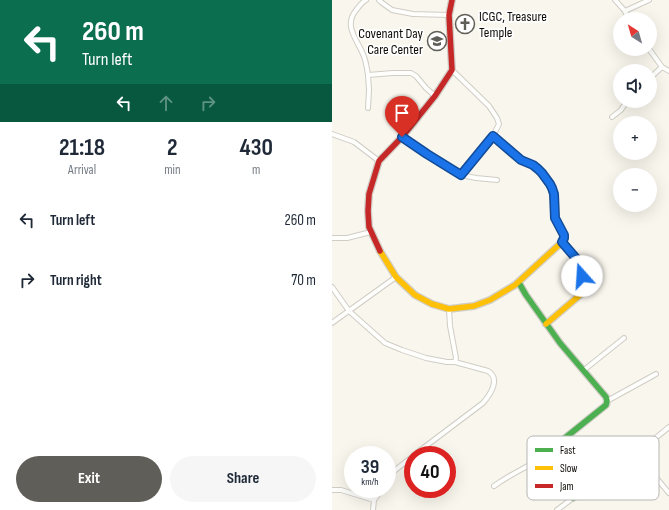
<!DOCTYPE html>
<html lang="en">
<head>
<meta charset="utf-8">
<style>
	body { margin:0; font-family:"Sofia Sans Condensed",sans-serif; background:#f6f6f7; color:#1f2937; height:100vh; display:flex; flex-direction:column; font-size:15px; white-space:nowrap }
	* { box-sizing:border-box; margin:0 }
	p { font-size:13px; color:#747a83 }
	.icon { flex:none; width:22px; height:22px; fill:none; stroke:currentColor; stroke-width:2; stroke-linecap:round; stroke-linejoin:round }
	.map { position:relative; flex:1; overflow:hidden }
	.sheet { display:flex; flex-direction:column; background:#fff; width:332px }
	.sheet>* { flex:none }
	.guide { background:#0b6e4f; color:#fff; overflow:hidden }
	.needle { width:26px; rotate:323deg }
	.fabs { position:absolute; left:281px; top:12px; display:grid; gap:8px }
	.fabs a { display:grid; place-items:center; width:44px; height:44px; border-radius:50%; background:#fff; box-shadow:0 4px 16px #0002; font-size:20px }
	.speed { position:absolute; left:12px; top:446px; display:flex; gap:8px; font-size:20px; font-weight:700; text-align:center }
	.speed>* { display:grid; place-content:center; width:52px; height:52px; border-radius:50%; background:#fff; box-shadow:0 4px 16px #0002; line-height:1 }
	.speed small { font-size:10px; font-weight:400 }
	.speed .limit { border:6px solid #d22; background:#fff; color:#111 }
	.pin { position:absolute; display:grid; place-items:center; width:34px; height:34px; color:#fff; margin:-41px -17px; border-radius:50% 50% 50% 0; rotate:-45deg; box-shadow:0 0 4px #0007 }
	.pin .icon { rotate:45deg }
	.me { position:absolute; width:44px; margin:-22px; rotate:341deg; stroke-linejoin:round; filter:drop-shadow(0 0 3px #0008) }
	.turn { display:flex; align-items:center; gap:14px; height:84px; padding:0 16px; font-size:18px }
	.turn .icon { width:52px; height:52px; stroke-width:2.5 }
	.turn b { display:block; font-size:28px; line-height:34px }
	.lanes { display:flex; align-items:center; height:38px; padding:0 16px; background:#0003; justify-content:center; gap:20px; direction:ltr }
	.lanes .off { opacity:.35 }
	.eta { display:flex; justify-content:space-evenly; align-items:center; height:68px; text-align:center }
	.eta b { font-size:24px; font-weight:700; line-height:28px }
	.cta { display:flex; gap:8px; margin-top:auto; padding:8px 16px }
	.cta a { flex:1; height:46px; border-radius:24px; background:#605e58; color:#fff; font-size:16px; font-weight:700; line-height:46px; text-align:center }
	.cta a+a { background:#f6f6f7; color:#1f2937 }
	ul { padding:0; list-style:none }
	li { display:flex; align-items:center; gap:12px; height:60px; padding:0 16px }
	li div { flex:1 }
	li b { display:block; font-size:15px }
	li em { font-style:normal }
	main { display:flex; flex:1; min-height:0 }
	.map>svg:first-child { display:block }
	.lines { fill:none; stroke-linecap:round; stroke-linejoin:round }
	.street-casing { stroke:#d0cdc6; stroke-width:6 }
	.fast-casing { stroke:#d0cdc6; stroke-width:8 }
	.slow-casing { stroke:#d0cdc6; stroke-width:8 }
	.jam-casing { stroke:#d0cdc6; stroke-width:8 }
	.street { stroke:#fefefc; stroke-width:4 }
	.fast { stroke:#4caf50; stroke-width:5.5 }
	.slow { stroke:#ffc107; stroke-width:5.5 }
	.jam { stroke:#c62828; stroke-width:5.5 }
	.route-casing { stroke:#114b97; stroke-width:10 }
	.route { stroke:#1a73e8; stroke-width:7 }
	.labels { text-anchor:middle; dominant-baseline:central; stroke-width:3.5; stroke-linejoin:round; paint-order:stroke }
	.poi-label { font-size:14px; fill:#0e0c07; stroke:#fff; text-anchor:start }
	.key { fill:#fff; stroke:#b7b6b5; stroke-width:1 }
	.key-label { font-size:11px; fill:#0e0c07 }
</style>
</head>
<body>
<main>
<section class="sheet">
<div class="guide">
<div class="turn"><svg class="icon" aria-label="left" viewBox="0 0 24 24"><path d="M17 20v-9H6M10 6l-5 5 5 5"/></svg><div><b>260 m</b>Turn left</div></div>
<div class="lanes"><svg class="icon" aria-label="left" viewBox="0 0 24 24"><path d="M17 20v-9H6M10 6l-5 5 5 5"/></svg><svg class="icon off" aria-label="ahead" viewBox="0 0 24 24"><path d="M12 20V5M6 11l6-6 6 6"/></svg><svg class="icon off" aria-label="right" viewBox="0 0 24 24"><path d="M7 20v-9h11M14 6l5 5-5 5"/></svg></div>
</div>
<div class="eta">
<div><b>21:18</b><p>Arrival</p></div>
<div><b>2</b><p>min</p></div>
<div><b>430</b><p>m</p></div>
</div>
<ul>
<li><svg class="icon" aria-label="left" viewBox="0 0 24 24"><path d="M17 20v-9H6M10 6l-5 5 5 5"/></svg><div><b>Turn left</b></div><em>260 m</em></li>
<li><svg class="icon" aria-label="right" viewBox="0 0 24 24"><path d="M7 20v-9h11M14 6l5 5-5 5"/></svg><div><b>Turn right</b></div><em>70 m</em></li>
</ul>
<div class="cta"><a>Exit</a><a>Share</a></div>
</section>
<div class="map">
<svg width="337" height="510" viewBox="0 0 337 510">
	<rect width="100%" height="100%" fill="#f9f6ed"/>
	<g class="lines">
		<defs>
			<g id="street">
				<path d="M34 0C30 2 28 5 25 9 11 25 24 38 31 54 34 61 35 68 36 75"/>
				<polyline points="47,0 49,2 60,10 81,14 117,15"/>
				<polyline points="283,0 293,11 296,19"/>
				<polyline points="293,11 317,0"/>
				<polyline points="317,49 330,67 337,71"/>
				<polyline points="120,70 157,106 165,118 167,124 161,136 129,175"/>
				<polyline points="318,78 330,67"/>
				<polyline points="36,108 37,90 36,75 61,73 79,73 84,76 94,88 103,96"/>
				<polyline points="280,117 289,110 295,101"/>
				<polyline points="0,134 22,142 47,161"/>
				<polyline points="161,136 189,160 201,165 206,169 210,173 218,184 222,194 223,218 232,235 230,242"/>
				<polyline points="70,137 95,155 129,175 144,178 165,180"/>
				<polyline points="0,238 15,238 39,232"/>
				<polyline points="0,287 17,311 53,343 70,350 94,358 115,362 123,362 124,358 118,326 117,309"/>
				<polyline points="0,323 64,277"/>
				<polyline points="252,370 292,338"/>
				<polyline points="275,401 324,374"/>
				<polyline points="304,454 337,493"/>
				<path d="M82 455 151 403C158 395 169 379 156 371L123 362"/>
				<polyline points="55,480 56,476 81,456"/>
				<path d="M162 486C181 473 196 465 217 456"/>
				<polyline points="0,490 9,490 42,500 50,489"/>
				<polyline points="41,510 42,500"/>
				<polyline points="225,510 241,498 248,496 300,456 304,454 337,427"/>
			</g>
			<polyline id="fast" points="187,283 194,295 228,343 274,397 275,401 274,405 223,446 218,455 218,462 244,495 241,498"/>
			<polyline id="slow" points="48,251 64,277 83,295 100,304 117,309 142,306 158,300 183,285 230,242 249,265 250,290 248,295 214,324"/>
			<polyline id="jam" points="48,251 37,227 36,211 37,194 47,161 70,137 103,96 120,70 117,15 120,0"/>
		</defs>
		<use href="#street" class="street-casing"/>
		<use href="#fast" class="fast-casing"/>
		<use href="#slow" class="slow-casing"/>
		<use href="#jam" class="jam-casing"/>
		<use href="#street" class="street"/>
		<use href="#fast" class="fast"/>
		<use href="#slow" class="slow"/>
		<use href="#jam" class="jam"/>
	</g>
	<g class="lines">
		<defs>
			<polyline id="route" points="70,137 95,154 129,175 161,136 189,160 201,165 206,169 210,173 218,184 220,188 222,194 223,218 232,235 232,238 230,242 248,263 249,265 250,276"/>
		</defs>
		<use href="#route" class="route-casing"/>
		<use href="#route" class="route"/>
	</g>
	<defs>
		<symbol id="church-ring" viewBox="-11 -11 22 22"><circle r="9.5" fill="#fff" stroke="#605e58" stroke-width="1.5"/><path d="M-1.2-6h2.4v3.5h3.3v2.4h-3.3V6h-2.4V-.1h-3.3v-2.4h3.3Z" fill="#605e58"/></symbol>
		<symbol id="school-ring" viewBox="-11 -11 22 22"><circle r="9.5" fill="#fff" stroke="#605e58" stroke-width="1.5"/><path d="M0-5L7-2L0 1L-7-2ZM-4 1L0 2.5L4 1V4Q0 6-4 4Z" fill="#605e58"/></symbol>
	</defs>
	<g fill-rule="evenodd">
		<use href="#church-ring" x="122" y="13" width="22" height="22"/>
		<use href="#school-ring" x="94" y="30" width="22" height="22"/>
	</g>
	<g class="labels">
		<g class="poi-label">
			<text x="147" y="16">ICGC, Treasure<tspan x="147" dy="16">Temple</tspan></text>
			<text x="91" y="33" text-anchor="end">Covenant Day<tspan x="91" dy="16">Care Center</tspan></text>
		</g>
	</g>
	<rect x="195" y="436" width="132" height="64" rx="6" class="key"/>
	<rect x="203" y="448" width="18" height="4" fill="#4caf50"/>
	<rect x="203" y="466" width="18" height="4" fill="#ffc107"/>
	<rect x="203" y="484" width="18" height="4" fill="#c62828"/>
	<g class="key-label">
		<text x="228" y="454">Fast</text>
		<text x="228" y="472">Slow</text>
		<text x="228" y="490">Jam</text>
	</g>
</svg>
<div class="fabs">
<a><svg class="needle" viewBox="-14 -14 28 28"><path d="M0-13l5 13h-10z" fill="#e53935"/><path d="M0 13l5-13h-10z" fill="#747a83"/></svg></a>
<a><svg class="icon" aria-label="sound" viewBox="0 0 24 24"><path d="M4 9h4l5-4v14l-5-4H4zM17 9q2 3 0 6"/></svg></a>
<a>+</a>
<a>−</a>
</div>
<div class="speed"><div>39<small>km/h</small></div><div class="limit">40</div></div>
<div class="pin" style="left:70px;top:137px;background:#d93025"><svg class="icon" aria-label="arrive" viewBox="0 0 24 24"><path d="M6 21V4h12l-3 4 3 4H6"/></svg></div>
<svg class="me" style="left:250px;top:276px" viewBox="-20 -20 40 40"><circle r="19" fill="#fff"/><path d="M0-13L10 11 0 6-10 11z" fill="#1a73e8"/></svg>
</div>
</main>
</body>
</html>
